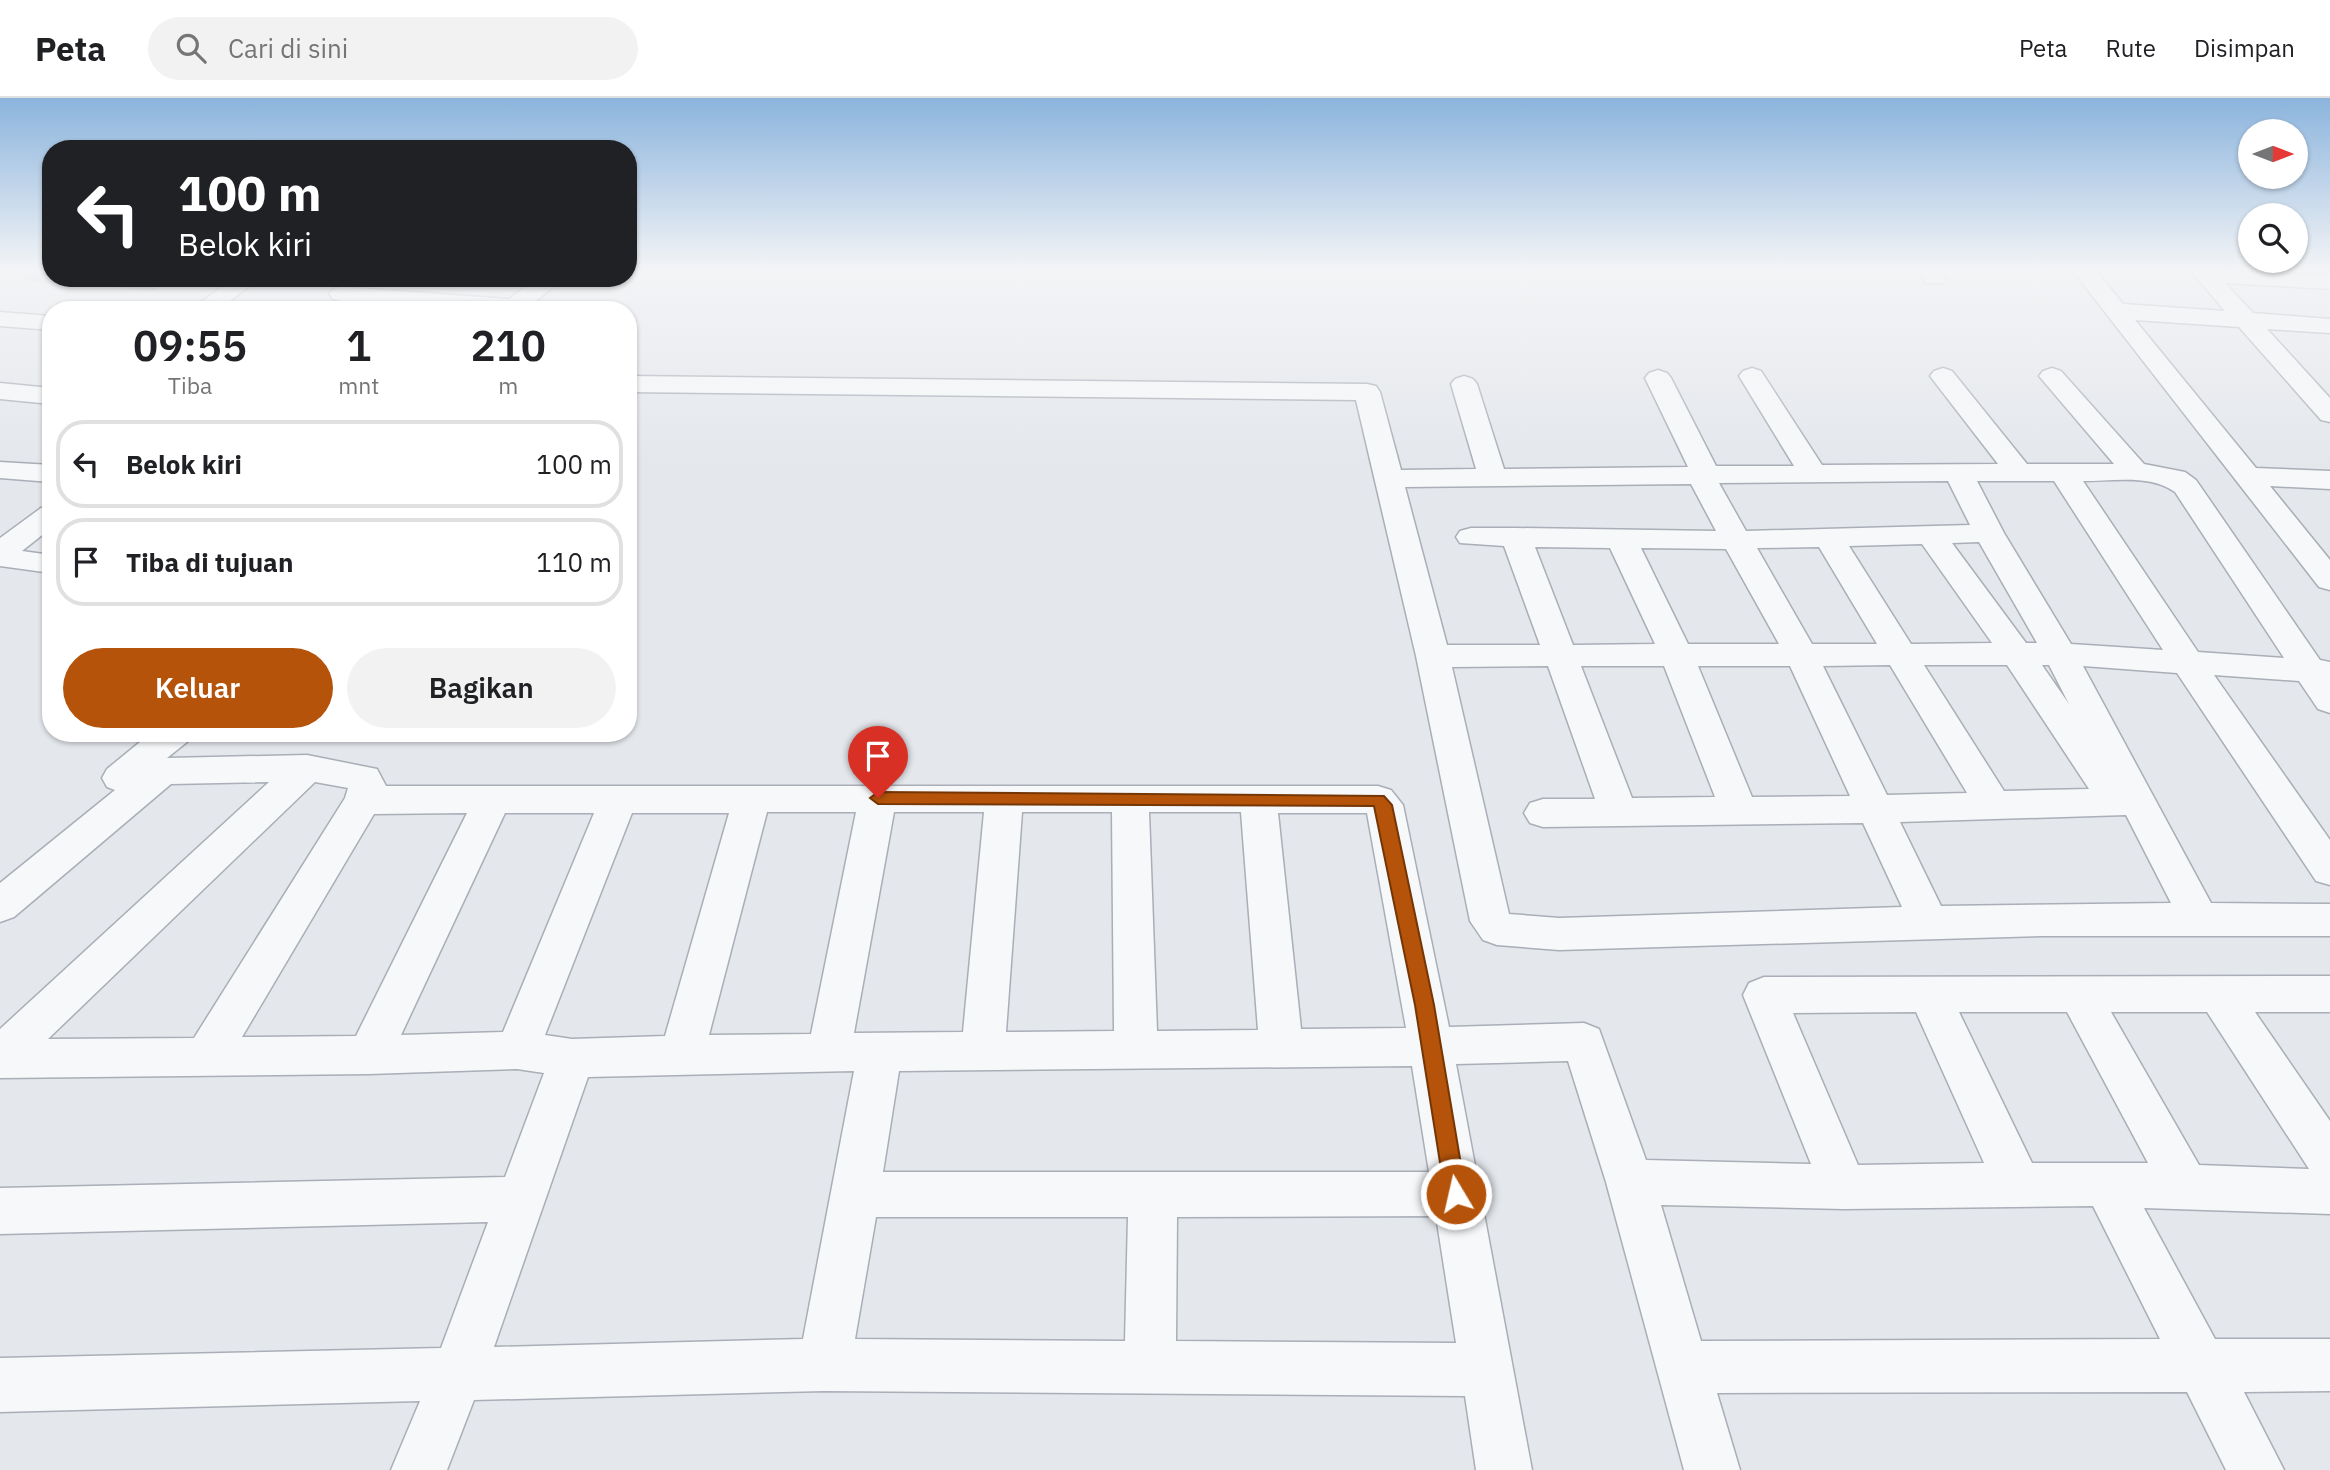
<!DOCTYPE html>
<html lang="id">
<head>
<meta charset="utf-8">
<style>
	body { margin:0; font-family:"IBM Plex Sans",sans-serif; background:#f2f2f2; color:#202124; height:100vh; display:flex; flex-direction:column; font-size:26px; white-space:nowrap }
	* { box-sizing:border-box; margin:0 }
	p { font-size:23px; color:#757577 }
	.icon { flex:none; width:38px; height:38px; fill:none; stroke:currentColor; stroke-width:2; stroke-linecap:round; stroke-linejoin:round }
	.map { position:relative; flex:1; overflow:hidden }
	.side { position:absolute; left:42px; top:203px; width:595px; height:441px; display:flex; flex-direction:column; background:#fff; border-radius:28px; box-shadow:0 2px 5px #0004 }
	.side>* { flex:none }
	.banner { position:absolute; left:42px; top:42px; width:595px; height:147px; border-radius:28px; box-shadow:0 2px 5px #0004; background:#202124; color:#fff; overflow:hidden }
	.needle { width:46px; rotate:90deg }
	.buttons { position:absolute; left:2238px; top:21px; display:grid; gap:14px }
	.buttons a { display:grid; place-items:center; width:70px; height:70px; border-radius:50%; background:#fff; box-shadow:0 2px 5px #0004; font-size:35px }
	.pin { position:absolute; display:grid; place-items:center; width:60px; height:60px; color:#fff; margin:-72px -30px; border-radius:50% 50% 50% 0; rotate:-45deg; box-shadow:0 0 7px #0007 }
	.pin .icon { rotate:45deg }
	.me { position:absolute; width:77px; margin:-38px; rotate:351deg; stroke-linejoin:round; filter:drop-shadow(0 0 5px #0008) }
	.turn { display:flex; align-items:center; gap:24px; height:147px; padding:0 21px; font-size:32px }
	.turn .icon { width:91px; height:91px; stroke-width:2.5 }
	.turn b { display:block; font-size:49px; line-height:60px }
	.eta { display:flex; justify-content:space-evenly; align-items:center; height:119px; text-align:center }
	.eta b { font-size:42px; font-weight:600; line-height:49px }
	.primary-button { display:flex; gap:14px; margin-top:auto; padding:14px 21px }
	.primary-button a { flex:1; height:80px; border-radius:42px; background:#b45309; color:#fff; font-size:28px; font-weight:600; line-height:80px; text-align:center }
	.primary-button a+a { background:#f2f2f2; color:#202124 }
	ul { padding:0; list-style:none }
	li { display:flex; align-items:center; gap:21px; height:88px; margin:0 14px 10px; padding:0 7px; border:4px solid #e0e0e0; border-radius:28px }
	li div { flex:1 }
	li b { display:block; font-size:26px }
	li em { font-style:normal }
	header { display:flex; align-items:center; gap:42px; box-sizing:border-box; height:98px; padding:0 35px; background:#fff; border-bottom:2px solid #e0e0e0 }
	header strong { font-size:33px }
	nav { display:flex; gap:38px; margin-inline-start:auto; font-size:24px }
	.search { width:490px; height:63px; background:#f2f2f2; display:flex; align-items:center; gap:18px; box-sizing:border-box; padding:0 24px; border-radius:38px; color:#757577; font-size:26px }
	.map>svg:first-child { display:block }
	.building { fill:#bbc0ca }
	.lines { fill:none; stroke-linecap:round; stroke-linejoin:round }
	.minor-casing { stroke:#a9aeb7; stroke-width:3 }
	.minor { fill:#f7f8fa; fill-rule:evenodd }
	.route { fill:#b45309; stroke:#753606; stroke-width:2 }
</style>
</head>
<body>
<header>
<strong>Peta</strong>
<div class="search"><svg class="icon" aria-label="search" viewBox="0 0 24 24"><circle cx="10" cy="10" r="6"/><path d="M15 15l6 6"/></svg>Cari di sini</div>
<nav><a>Peta</a><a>Rute</a><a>Disimpan</a></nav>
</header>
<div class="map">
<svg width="2330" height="1372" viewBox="0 0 2330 1372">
	<rect width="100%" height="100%" fill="#e4e7ec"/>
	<polygon class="building" points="31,173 51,173 51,180 172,180 153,192 25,183 24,177"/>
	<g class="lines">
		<defs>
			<g id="minor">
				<polygon points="1918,173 1940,173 1945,180 1942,185 1926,185"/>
				<polygon points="2073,173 2096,173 2123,206 2225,213 2191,173 2330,177 2330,191 2225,185 2253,215 2330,221 2330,235 2267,231 2330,300 2330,324 2321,322 2239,229 2135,222 2256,370 2330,373 2330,391 2270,388 2330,462 2330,492 2319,489"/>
				<polygon points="233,180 259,180 219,212 191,212"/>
				<polygon points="538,180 564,180 525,212 465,212 341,203 333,201 329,196 333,191 341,189 509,201"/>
				<polygon points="0,214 51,218 51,232 0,228"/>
				<path d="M1752 270 1761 273 1822 367 1998 366 1930 278 1934 273 1943 270 1952 273 2027 366H2114L2039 278 2043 273 2052 270 2061 273 2144 366 2185 374 2196 382 2320 562 2330 564V615L2318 611 2299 583 2214 577 2330 742V787L2316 783 2177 575 2083 568 2211 805 2330 806V838H2041L1559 852 1497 847 1483 842 1470 823 1416 558 1356 302 628 294V278L1367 286 1376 288 1380 294 1401 372 1476 371 1451 286 1455 281 1464 278 1473 281 1477 286 1504 371 1688 369 1645 280 1649 275 1658 272 1667 275 1671 280 1716 368H1794L1739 278 1743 273ZM1948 383 1970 427 1746 433 1719 385ZM1977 383H2054L2163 552 2071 546 2004 435ZM2083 383C2112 383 2151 376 2175 394L2284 560 2198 554ZM1691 386 1716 433 1516 430H1471L1460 433 1456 439 1460 445 1504 448 1540 547H1447L1405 389ZM1979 444 2037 545H2026L1952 445ZM1922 446 1992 545 1911 546 1849 448ZM1535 449 1610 450 1655 546 1573 547ZM1819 449 1877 546H1812L1757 450ZM1641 450 1726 451 1779 546H1688ZM1890 567 1967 695 1887 697 1823 568ZM1924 567H2007L2089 691 2004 693ZM2042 567H2049L2069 606ZM1548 568 1595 701H1543L1530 705 1524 715 1530 725 1543 729 1863 725 1902 809 1559 820 1509 816 1452 569ZM1581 568H1664L1715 699 1632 700ZM1698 568H1790L1850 698 1752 699ZM2126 717 2171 805 1941 808 1900 724Z"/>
				<polygon points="0,285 51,290 51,306 0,301"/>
				<polygon points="0,364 51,367 51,384 0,380"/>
				<polygon points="51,407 51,430 22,453 51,457 51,475 0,468 0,440 41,410"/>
				<path d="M151 635H192L187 644 167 660 307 657 377 671 386 688H1378L1391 692 1403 707 1449 929 1584 925 1599 931 1646 1062 1811 1066 1743 897 1749 885 1764 879 2330 878V914H2255L2330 1023V1116L2144 1110 2215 1241H2330V1293L2244 1294 2284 1372H2226L2187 1294 1717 1295 1740 1372H1684L1606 1084 1568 963 1456 966 1532 1372H1476L1465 1298 824 1293 474 1302 447 1372H391L420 1303 0 1314V1260L441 1250 488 1124 0 1136V1090L505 1079 544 975 517 971 369 976 0 980V931L269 684 171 686 14 819 0 824V785L115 692 107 689 102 680 107 671ZM315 684 348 690 345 700 194 940 48 941ZM767 714H856L811 936 709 937ZM894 714H984L963 934 854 935ZM1022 714H1112L1114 933 1006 934ZM1149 714H1241L1258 932 1157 933ZM467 715 356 938 242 939 374 716ZM505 715H594L503 934 401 937ZM632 715H729L665 938 572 941 545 937ZM1278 715H1367L1406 930 1301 931ZM1916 914 1984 1065 1858 1067 1793 915ZM1959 914H2067L2148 1065H2032ZM2111 914H2207L2309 1071 2199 1067ZM1412 968 1429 1074H883L899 973ZM854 973 803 1241 494 1249 588 979ZM1661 1107 1844 1111 2093 1108 2160 1241 1701 1243ZM1436 1118 1456 1245 1176 1243 1177 1119ZM876 1119H1128L1125 1243 855 1241Z"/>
			</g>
		</defs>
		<use href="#minor" class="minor-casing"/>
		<use href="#minor" class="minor"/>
	</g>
	<linearGradient id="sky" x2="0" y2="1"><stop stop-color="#8bb4dd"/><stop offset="0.47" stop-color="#f3f4f6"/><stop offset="1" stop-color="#f3f4f6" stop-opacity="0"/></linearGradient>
	<rect width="2330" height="365" fill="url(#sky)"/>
	<polygon class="route" points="878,694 1384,698 1392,707 1434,907 1466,1096 1463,1103 1456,1106 1448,1103 1445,1096 1415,907 1374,708 878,706 870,700"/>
</svg>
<div class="buttons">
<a><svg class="needle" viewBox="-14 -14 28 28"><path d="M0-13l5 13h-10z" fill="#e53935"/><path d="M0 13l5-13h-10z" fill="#757577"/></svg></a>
<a><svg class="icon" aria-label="search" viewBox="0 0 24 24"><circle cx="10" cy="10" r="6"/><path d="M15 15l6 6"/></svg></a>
</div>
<div class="pin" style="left:878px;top:700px;background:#d93025"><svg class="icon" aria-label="arrive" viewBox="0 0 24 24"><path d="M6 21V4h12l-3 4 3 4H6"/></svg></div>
<svg class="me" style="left:1456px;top:1096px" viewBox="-20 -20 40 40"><circle r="17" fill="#b45309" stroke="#fff" stroke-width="3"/><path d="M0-11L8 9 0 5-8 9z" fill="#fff"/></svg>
<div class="banner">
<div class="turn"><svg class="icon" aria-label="left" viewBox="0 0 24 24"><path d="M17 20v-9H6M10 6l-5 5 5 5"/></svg><div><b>100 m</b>Belok kiri</div></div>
</div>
<section class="side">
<div class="eta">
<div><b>09:55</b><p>Tiba</p></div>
<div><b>1</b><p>mnt</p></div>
<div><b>210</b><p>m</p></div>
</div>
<ul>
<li><svg class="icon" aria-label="left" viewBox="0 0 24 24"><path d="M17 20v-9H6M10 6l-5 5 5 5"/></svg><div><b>Belok kiri</b></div><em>100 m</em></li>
<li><svg class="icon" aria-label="arrive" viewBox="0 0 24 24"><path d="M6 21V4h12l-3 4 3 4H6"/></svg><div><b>Tiba di tujuan</b></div><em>110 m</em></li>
</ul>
<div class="primary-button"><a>Keluar</a><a>Bagikan</a></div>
</section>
</div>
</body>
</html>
